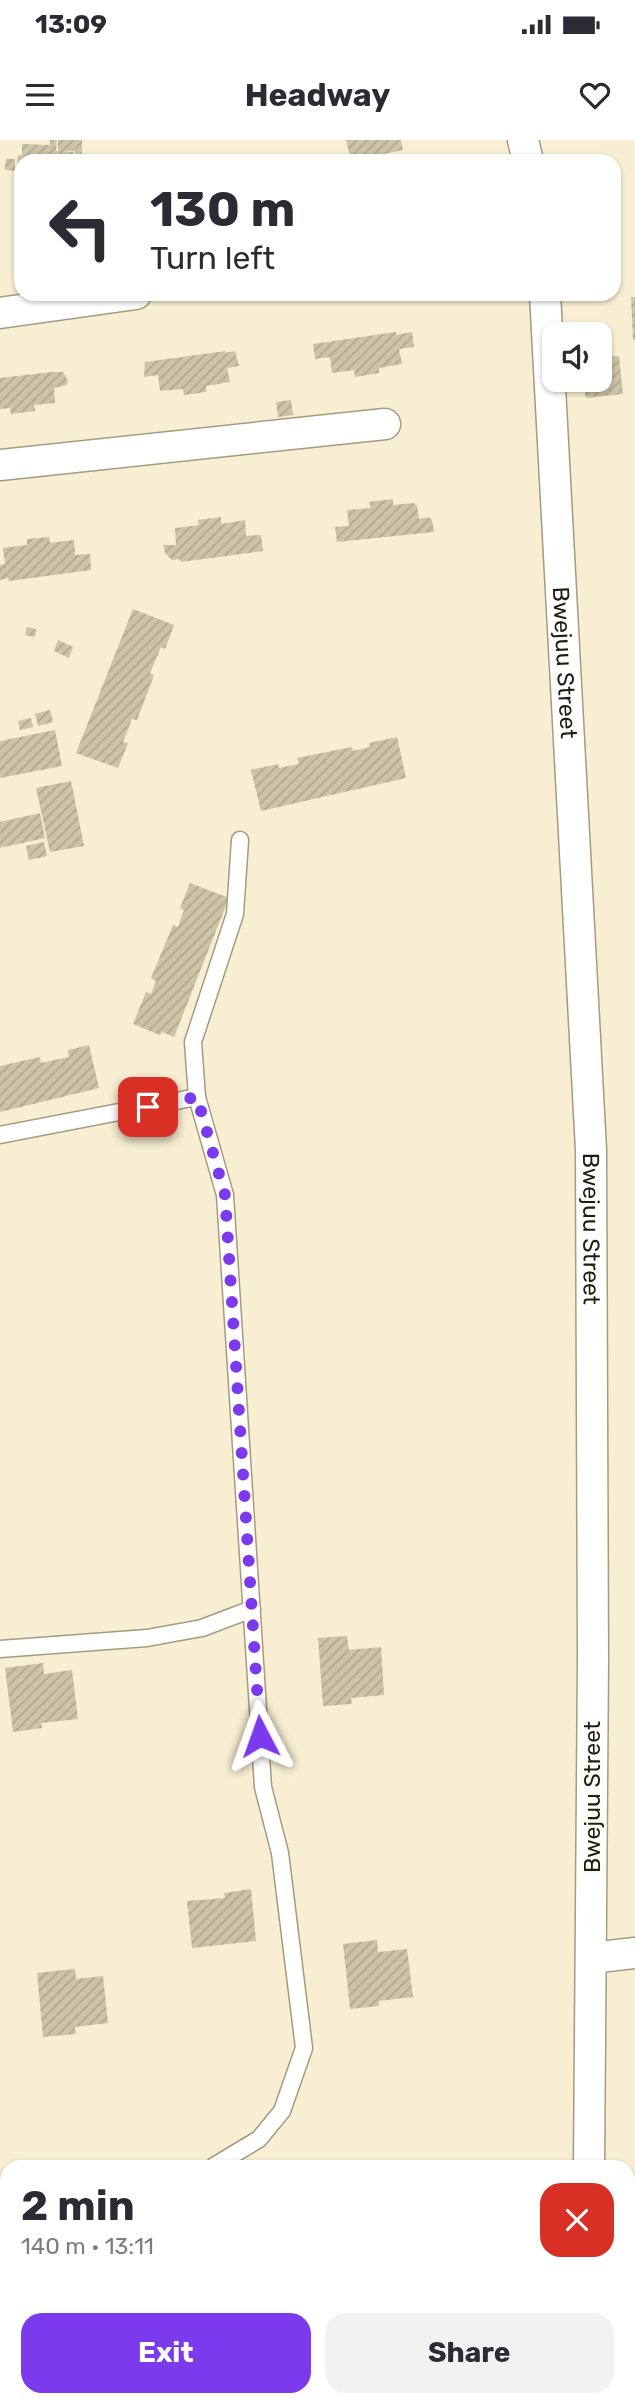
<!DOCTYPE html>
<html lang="en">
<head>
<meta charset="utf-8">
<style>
	body { margin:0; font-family:Rubik,sans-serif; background:#f2f2f3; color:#2b2b33; height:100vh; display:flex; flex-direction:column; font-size:26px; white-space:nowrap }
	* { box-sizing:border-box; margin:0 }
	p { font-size:23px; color:#7c7c81 }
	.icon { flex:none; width:38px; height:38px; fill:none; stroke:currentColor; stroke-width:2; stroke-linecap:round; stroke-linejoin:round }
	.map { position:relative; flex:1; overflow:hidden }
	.details { position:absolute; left:0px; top:2020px; width:635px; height:247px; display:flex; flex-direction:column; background:#fff; border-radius:21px 21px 0 0; box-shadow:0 2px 5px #0004 }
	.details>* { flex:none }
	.hud { position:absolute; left:14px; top:14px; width:607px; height:147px; border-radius:21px; box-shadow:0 2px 5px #0004; background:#fff; color:#2b2b33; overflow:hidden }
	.fabs { position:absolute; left:542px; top:182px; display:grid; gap:14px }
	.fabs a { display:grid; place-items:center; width:70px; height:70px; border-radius:14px; background:#fff; box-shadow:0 2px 5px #0004; font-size:35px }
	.pin { position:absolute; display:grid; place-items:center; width:60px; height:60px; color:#fff; margin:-30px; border-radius:14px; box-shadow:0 4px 10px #0006 }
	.me { position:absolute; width:77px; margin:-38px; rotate:356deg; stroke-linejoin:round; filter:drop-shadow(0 0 5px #0008) }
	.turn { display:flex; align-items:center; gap:24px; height:147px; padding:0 21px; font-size:32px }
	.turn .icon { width:91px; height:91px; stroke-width:2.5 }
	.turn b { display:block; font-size:49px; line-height:60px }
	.round { display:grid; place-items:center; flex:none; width:74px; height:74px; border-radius:21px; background:#f2f2f3 }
	.overview { display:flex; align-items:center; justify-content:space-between; height:119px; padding:0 21px }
	h1 { font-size:42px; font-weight:700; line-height:52px }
	.cta { display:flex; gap:14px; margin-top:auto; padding:14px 21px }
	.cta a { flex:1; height:80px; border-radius:21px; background:#7c3aed; color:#fff; font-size:28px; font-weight:700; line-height:80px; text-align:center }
	.cta a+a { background:#f2f2f3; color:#2b2b33 }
	.status { display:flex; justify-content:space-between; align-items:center; height:49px; padding:0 35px; background:#fff; direction:ltr }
	.status svg { height:19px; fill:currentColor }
	header { display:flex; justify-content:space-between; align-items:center; height:91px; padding:0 21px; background:#fff; font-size:32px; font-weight:700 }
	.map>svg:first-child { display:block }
	.building { fill:url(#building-hatch) }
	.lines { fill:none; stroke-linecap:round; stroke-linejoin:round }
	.service-casing { stroke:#a59b80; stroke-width:19 }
	.minor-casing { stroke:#a59b80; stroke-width:33 }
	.service { stroke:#fff; stroke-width:16 }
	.minor { stroke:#fff; stroke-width:30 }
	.route { stroke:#7c3aed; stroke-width:12; stroke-dasharray:0 21.6 }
	.labels { text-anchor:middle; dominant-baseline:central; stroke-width:5; stroke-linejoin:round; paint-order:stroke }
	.street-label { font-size:23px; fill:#1f1c11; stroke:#fdfbf6 }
</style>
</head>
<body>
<div class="status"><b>13:09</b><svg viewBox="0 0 49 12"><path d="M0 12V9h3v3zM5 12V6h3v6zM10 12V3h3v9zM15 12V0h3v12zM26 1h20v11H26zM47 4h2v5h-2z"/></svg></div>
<header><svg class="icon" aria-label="menu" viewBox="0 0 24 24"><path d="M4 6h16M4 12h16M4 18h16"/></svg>Headway<svg class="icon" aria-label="heart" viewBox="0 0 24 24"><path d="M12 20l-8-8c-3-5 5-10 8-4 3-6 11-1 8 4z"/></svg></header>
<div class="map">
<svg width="635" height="2266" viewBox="0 0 635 2266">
	<defs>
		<pattern id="building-hatch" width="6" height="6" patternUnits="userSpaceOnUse" patternTransform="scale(1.75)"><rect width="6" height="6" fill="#cdc3a6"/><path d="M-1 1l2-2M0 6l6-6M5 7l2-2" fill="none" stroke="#b0a78e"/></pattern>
	</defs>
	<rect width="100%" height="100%" fill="#f8eed1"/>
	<g class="building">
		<polygon points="50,0 57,0 56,11 58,11 58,0 82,0 82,14 75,14 74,6 74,11 62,11 74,12 73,21 46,21 46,9 46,21 21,21 21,68 14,67 18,15 22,16 22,4 50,5"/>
		<polygon points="346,0 401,0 403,10 351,21"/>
		<polygon points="6,19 15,19 15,31 5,30"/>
		<polygon points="631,157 635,157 635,200 633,200"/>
		<polygon points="396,192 396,195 412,192 414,207 399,209 402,224 379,228 379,233 355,237 354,230 332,233 330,217 315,219 313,204"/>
		<polygon points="226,211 225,213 235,211 239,226 227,228 230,242 206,246 206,252 184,255 183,249 160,251 158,235 144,237 145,222"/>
		<polygon points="619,216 623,254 586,258 583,240 600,240 600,218"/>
		<polygon points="51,232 63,232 68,241 67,245 54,248 55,263 34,265 35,271 11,274 10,268 0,269 0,238"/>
		<polygon points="291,260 293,275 278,277 276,262"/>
		<polygon points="393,359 393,365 413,363 417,366 419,379 429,377 432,380 434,392 337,402 335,387 349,386 347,370 371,368 369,362"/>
		<polygon points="221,377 221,384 245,380 246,396 261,395 263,411 181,422 179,419 172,420 165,413 163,405 176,405 175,388 199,385 198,380"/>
		<polygon points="49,397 50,403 74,400 75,415 90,414 91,430 9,441 8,438 0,440 0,425 5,424 3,408 27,405 27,399"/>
		<polygon points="133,469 174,485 165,509 161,507 150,533 154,535 137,580 132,579 123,602 128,603 118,628 76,613"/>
		<polygon points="27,487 36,489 35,497 25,495"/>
		<polygon points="58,500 73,507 69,518 54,511"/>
		<polygon points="50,570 53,582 38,586 35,574"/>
		<polygon points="31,578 33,587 20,590 18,581"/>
		<polygon points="55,590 62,626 0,638 0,601"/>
		<polygon points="397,597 406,638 261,671 251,630 278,624 279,628 299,624 297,618 352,607 353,611 370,607 369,603"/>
		<polygon points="71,641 84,706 50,712 36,648"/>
		<polygon points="40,673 45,698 0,708 0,682"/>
		<polygon points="44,702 47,716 29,720 26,706"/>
		<polygon points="190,743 229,758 174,897 162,892 160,895 133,884 146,852 151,854 156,841 151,838 173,785 178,787 184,770 180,768"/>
		<polygon points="89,905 99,948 0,972 0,926 40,917 41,923 69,917 68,910"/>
		<polygon points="347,1496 349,1510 381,1507 384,1555 351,1558 352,1564 323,1566 318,1498"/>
		<polygon points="43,1523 44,1534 72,1530 78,1579 41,1583 42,1588 13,1592 5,1528"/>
		<polygon points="251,1749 256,1801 192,1808 187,1761 225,1758 224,1753"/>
		<polygon points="377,1800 378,1812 407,1809 413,1857 379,1861 379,1866 350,1869 343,1804"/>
		<polygon points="75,1829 76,1839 103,1836 108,1883 75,1887 76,1894 43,1897 37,1833"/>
	</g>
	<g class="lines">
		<defs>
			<g id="service">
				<polyline points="0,995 197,957"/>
				<polyline points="0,1509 147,1498 202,1488 252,1469"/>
				<polyline points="214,2026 259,1999 282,1971 304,1908 280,1713 263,1647 225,1055 197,957 193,902 235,774 240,700"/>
				<polyline points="0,2050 7,2050"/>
			</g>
			<g id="minor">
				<polyline points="523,0 528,21"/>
				<path id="s1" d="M545 154 591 1010 593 1519 589 2026"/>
				<polyline points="0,173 136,154"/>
				<polyline points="0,325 385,284"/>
				<polyline points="591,1818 635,1813"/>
				<polyline points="587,2266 588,2259"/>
			</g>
		</defs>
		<use href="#service" class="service-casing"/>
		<use href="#minor" class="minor-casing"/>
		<use href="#service" class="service"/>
		<use href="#minor" class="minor"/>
	</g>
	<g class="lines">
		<polyline class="route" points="148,967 197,957 225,1055 260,1596"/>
	</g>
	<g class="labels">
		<g class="street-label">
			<text stroke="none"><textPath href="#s1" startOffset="369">Bwejuu Street</textPath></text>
			<text stroke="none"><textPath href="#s1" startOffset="936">Bwejuu Street</textPath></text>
			<text transform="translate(592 1657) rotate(-90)">Bwejuu Street</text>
		</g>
	</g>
</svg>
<div class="fabs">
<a><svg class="icon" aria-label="sound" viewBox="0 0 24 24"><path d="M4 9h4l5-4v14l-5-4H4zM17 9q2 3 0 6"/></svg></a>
</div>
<div class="pin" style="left:148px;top:967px;background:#d93025"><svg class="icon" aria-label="arrive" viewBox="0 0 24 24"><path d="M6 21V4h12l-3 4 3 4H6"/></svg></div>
<svg class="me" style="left:260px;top:1596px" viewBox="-20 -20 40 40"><path d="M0-17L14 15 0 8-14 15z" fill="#7c3aed" stroke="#fff" stroke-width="4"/></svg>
<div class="hud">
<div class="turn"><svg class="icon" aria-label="left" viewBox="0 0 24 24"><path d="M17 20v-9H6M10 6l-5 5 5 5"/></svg><div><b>130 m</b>Turn left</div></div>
</div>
<section class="details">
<div class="overview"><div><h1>2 min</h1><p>140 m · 13:11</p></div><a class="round" style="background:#d93025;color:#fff"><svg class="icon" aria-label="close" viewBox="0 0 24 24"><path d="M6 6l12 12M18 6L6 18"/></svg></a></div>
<div class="cta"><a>Exit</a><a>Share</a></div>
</section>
</div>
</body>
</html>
